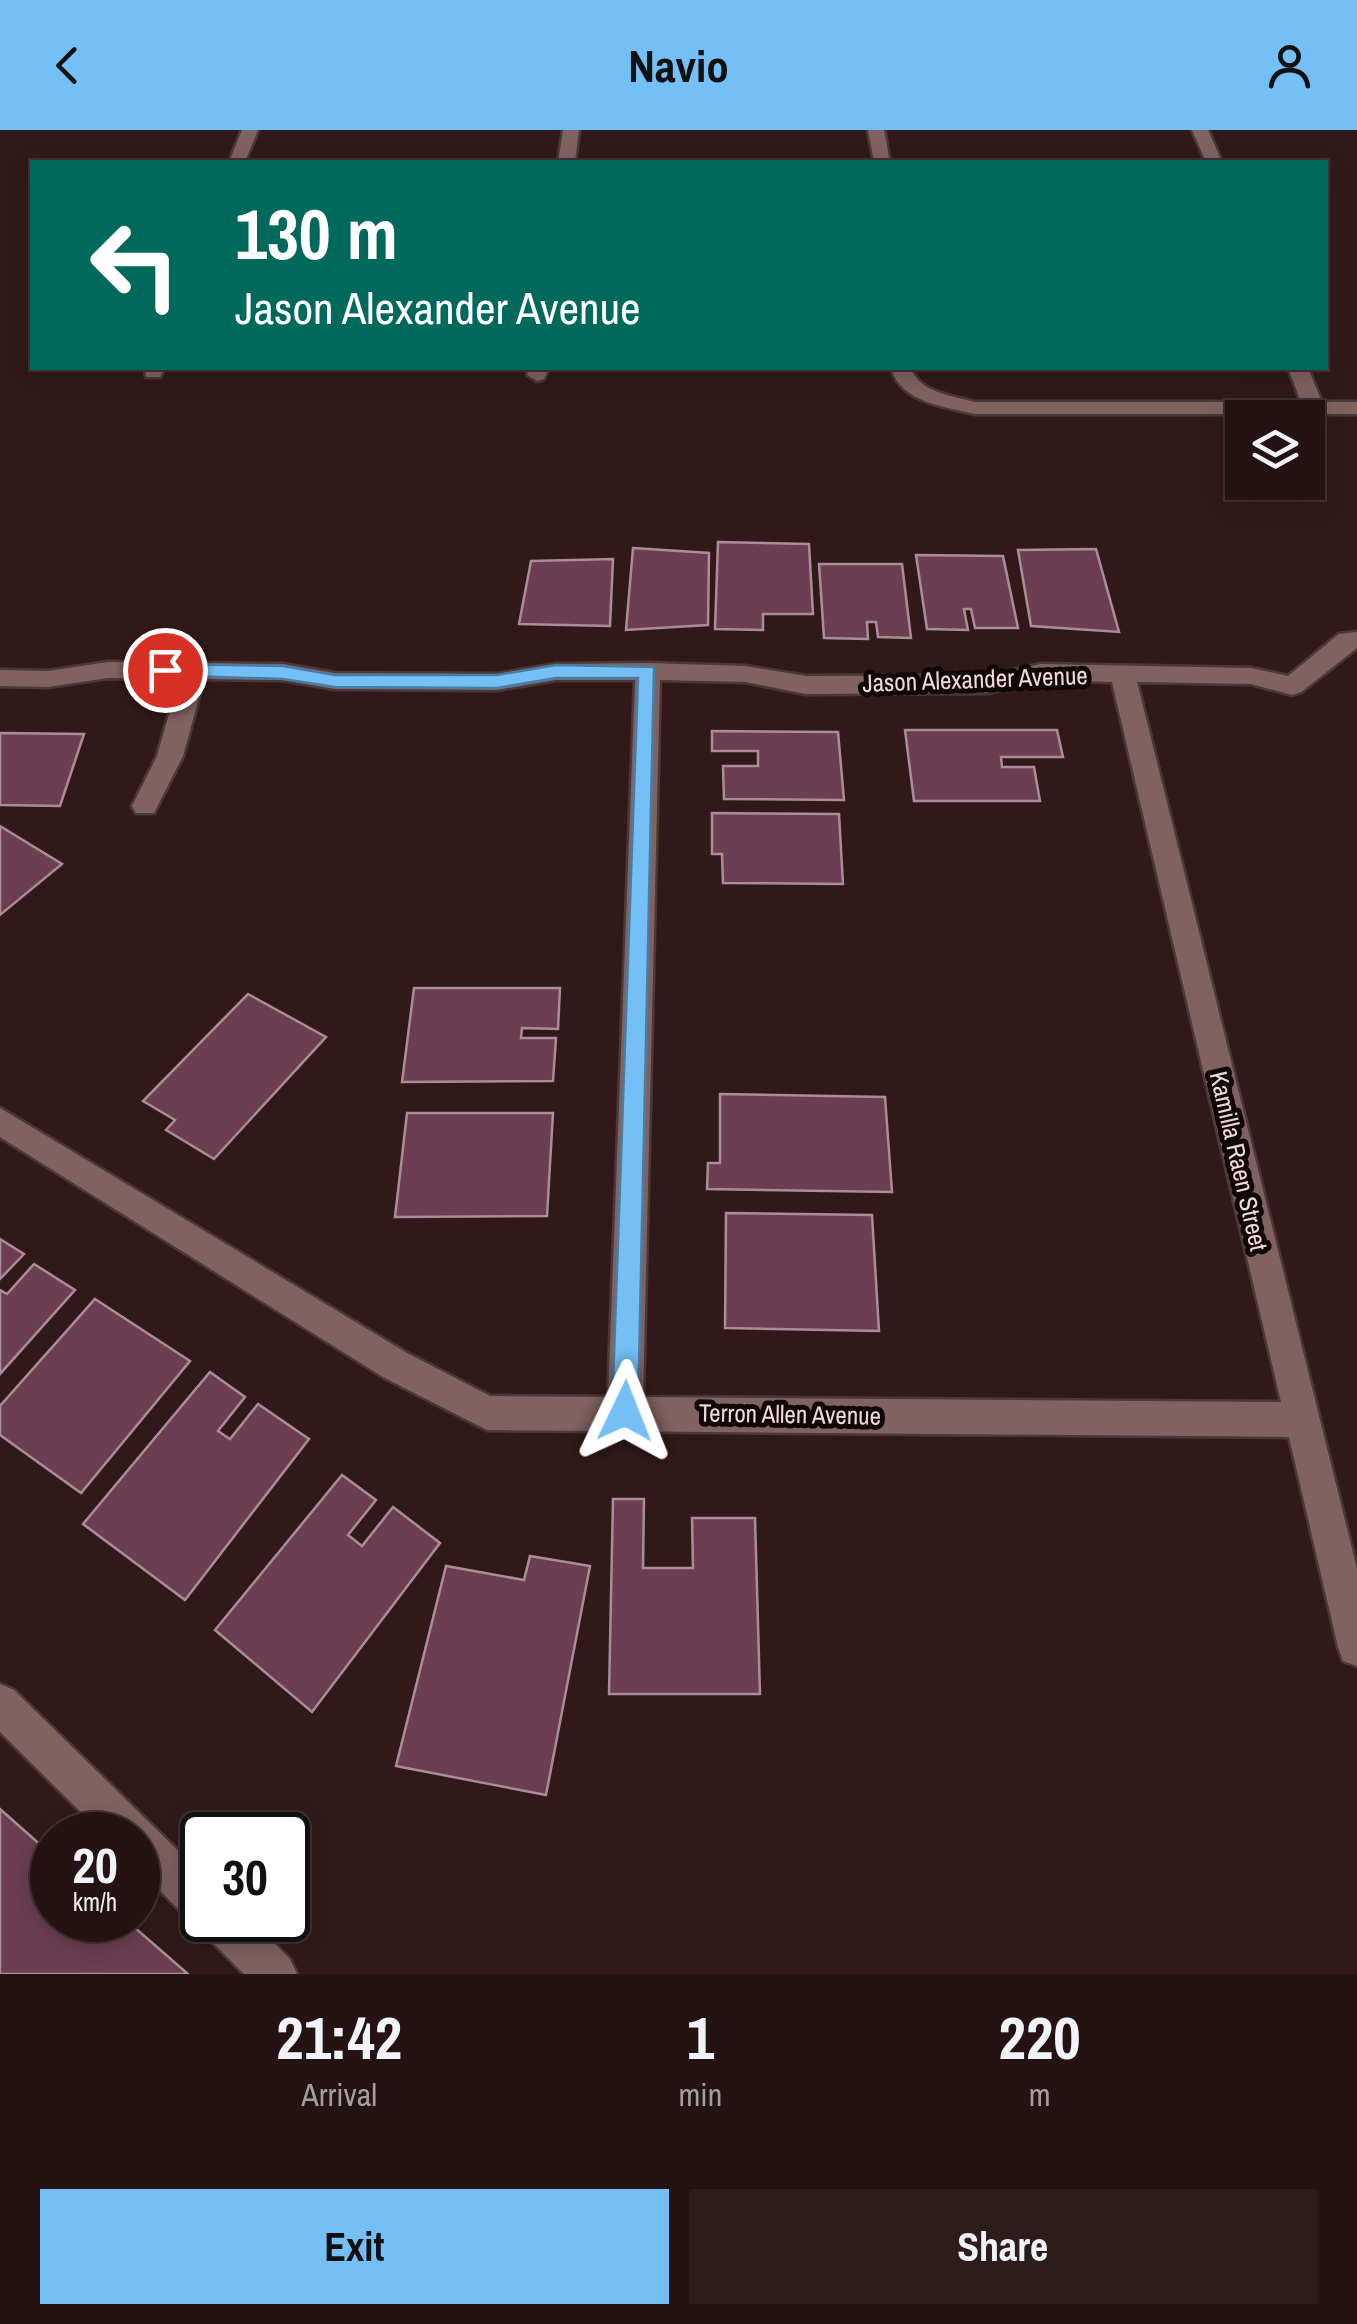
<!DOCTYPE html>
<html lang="en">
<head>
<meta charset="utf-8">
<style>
	body { margin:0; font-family:"Archivo Narrow",sans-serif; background:#2d1c1c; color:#f1f3f6; height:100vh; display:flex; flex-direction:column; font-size:38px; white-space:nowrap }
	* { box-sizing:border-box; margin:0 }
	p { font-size:32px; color:#a39ea0 }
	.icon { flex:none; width:55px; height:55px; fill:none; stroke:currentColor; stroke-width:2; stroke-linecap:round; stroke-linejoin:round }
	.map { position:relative; height:1844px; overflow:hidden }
	.panel { display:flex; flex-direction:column; background:#251313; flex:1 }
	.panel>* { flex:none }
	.guide { position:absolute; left:30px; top:30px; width:1298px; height:210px; border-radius:0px; box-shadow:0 5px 25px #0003,0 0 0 2px #423233; background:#00695c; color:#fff; overflow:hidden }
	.buttons { position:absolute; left:1225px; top:270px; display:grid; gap:20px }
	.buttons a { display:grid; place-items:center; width:100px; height:100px; border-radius:0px; background:#251313; box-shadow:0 5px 25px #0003,0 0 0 2px #423233; font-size:50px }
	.speed { position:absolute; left:30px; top:1682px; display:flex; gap:20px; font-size:50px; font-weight:700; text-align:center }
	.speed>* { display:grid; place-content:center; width:130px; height:130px; border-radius:50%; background:#251313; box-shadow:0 5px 25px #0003,0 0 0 2px #423233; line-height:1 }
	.speed small { font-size:25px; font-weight:400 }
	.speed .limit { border:5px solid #111; border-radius:15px; background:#fff; color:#111 }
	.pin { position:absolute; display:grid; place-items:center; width:85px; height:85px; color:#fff; margin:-42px; border:5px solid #fff; border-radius:50%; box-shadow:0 2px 10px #0007 }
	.me { position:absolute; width:110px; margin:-55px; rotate:2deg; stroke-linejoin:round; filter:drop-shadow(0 0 8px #0008) }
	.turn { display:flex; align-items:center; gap:35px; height:210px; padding:0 40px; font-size:45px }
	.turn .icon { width:130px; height:130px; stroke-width:2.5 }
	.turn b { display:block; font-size:70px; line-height:85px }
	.eta { display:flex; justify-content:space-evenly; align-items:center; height:170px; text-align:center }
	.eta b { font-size:60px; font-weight:700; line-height:70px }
	.cta { display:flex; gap:20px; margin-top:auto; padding:20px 40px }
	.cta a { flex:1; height:115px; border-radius:0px; background:#74c0f6; color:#111; font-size:40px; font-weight:700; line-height:115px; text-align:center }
	.cta a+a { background:#2d1c1c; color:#f1f3f6 }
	header { display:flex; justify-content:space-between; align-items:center; height:130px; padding:0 40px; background:#74c0f6; color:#111; font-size:45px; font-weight:700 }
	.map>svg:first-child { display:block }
	.building { fill:#6b3e52; stroke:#aa8d98; stroke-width:2.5 }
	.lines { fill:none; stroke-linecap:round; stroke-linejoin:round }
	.minor-casing { stroke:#4b3838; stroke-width:5 }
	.minor { fill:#806261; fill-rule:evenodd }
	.route { fill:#74c0f6; stroke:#4b7da0; stroke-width:2.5 }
	.labels { text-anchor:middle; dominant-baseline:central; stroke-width:10; stroke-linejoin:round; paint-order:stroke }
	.street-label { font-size:25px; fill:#ecdbda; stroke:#120707 }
</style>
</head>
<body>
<header><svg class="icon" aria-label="back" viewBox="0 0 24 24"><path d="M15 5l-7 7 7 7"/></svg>Navio<svg class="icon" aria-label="person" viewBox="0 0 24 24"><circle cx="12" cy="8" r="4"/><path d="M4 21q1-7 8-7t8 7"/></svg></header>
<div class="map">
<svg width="1357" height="1844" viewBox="0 0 1357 1844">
	<rect width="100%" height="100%" fill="#311919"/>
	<g class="building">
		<polygon points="718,412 809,414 813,484 763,484 763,500 715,499"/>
		<polygon points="633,418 709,423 708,495 626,500"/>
		<polygon points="1096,419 1119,502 1031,496 1018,420"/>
		<polygon points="916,425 1003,426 1018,498 975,498 971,479 964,479 968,500 927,499"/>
		<polygon points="613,429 610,496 519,494 531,431"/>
		<polygon points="819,434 902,434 911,508 878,507 876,492 867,492 868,509 824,508"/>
		<polygon points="905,600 1057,600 1063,627 1001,627 1002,637 1034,637 1040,671 914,671"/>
		<polygon points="712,601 838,602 844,670 724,669 723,636 758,636 758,621 712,621"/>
		<polygon points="0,603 84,604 60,676 0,675"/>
		<polygon points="712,683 839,684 843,754 723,753 722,724 712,724"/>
		<polygon points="0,696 62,734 0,785"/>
		<polygon points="414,858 560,858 558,899 522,898 521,908 556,908 553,951 402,952"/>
		<polygon points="248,864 326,907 214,1029 166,1000 175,990 143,971"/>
		<polygon points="720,964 885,967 892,1062 707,1059 708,1033 720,1033"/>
		<polygon points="407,983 553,983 547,1086 395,1087"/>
		<polygon points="726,1083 872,1085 879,1201 725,1198"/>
		<polygon points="0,1109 24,1124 0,1149"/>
		<polygon points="34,1134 75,1160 0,1244 0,1160 7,1164"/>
		<polygon points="95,1169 190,1231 81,1363 0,1305 0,1276"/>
		<polygon points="210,1242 245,1267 218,1301 230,1309 258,1274 309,1309 185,1470 83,1394"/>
		<polygon points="342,1345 376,1370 348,1405 362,1416 393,1377 440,1413 312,1582 215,1500"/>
		<polygon points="613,1369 644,1369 643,1438 693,1438 692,1388 755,1388 760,1564 609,1564"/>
		<polygon points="530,1426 590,1436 546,1665 396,1636 446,1436 524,1450"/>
		<polygon points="0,1679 52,1725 52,1790 126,1790 188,1844 0,1844"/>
	</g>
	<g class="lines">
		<defs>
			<g id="minor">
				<polygon points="242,0 258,0 245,32 229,32"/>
				<polygon points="563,0 579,0 575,32 558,32"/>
				<polygon points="868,0 884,0 890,32 874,32"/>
				<polygon points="1192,0 1208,0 1222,32 1206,32"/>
				<polygon points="145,238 165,238 160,247 146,247"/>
				<polygon points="529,238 549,238 544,249 537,251 527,245"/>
				<path d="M891 238H911C918 262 953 266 975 272H1301L1288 238H1308L1322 272H1357V284H975C945 277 900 272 891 238Z"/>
				<path d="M1357 502V518L1301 562 1292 565 1251 554 1137 552 1357 1439V1536L1343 1531 1338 1517 1289 1307 487 1300 383 1247 0 1007V978L407 1223 490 1266 608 1267 635 550H556L497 560 335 559 283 550 204 549 183 626 154 683H136L132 676 157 626 179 549 108 548 48 557 0 556V540L48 541 108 532 283 534 335 543 497 544 556 534 648 533 745 536 806 546 988 545 1041 534 1251 538 1288 546 1339 504ZM660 550 745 552 806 564 988 563 1041 550 1112 552 1281 1272 643 1267Z"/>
				<polygon points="0,1554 14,1560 202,1744 202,1790 251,1790 290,1829 297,1844 244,1844 205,1805 200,1793 187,1788 138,1738 138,1705 104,1705 0,1602"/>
			</g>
		</defs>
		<use href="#minor" class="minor-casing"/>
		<use href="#minor" class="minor"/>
	</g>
	<polygon class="route" points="165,534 283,536 335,545 497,545 556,535 654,537 638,1281 634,1291 625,1294 616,1291 612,1281 638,548 556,548 497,558 335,557 283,549 158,545 158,536"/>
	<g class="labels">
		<g class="street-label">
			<text transform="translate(975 549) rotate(-2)">Jason Alexander Avenue</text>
			<text transform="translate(1239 1031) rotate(77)">Kamilla Raen Street</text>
			<text transform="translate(790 1284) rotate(1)">Terron Allen Avenue</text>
		</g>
	</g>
</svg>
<div class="buttons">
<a><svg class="icon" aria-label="layers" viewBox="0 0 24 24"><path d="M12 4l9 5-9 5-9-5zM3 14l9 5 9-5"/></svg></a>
</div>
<div class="speed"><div>20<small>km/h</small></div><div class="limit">30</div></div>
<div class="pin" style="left:165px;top:540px;background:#d93025"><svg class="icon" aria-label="arrive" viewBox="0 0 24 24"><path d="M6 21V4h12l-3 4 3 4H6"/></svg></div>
<svg class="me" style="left:625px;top:1281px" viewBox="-20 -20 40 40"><path d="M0-17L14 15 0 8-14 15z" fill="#74c0f6" stroke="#fff" stroke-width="4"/></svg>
<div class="guide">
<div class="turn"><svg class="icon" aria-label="left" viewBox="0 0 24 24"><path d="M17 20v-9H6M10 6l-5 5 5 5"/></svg><div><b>130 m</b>Jason Alexander Avenue</div></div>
</div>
</div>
<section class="panel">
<div class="eta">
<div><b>21:42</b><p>Arrival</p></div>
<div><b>1</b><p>min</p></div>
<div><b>220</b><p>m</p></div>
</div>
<div class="cta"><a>Exit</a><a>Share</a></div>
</section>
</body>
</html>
